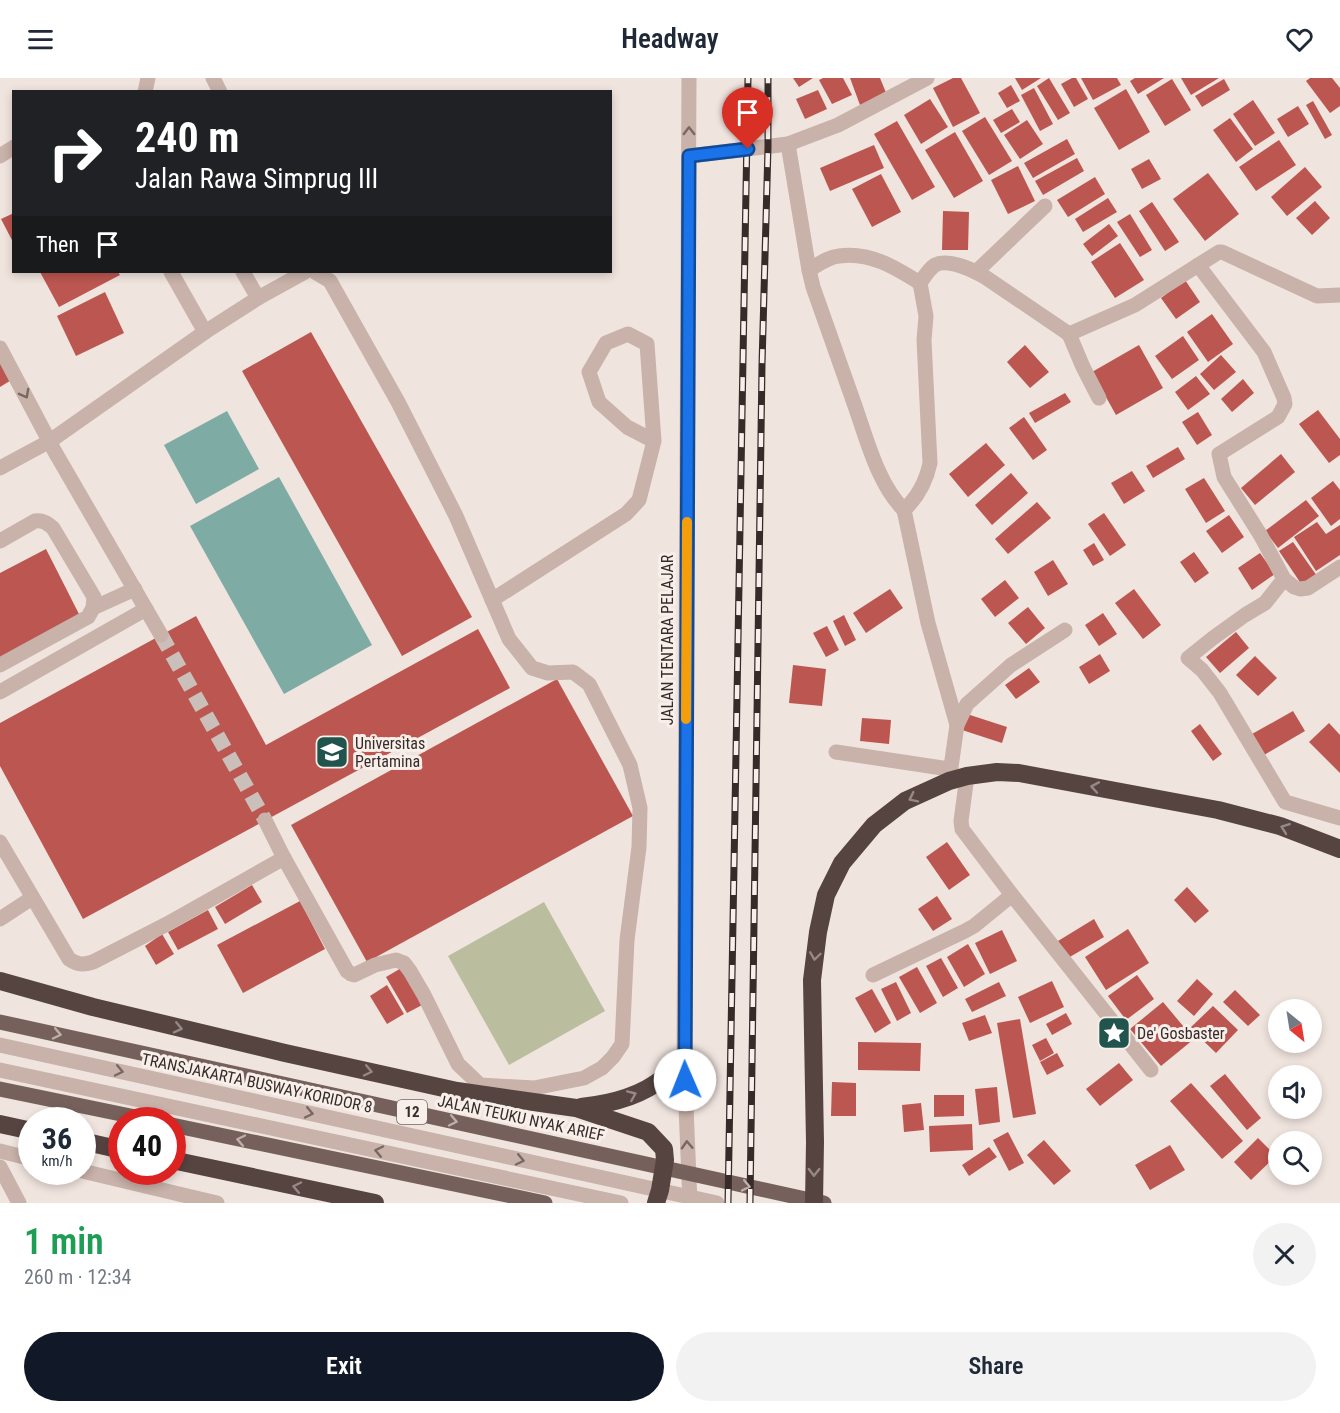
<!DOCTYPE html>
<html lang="en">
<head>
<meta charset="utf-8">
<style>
	body { margin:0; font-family:"Roboto Condensed",sans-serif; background:#f2f2f3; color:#1f2937; height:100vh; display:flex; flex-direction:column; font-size:22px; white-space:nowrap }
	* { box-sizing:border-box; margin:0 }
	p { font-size:20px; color:#747a83 }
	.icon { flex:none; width:33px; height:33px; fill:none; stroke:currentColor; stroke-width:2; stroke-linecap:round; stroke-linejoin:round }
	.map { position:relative; height:1125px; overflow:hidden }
	.side { display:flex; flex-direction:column; background:#fff; flex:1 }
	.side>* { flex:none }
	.hud { position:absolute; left:12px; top:12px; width:600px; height:183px; border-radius:0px; box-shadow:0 3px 9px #0003; background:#202124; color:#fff; overflow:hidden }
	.needle { width:39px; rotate:150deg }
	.fabs { position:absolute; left:1268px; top:921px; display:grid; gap:12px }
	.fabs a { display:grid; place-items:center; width:54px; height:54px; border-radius:50%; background:#fff; box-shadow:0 3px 9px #0003; font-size:30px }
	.speed { position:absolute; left:18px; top:1029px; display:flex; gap:12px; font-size:30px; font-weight:700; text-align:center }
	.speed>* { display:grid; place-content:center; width:78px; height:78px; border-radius:50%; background:#fff; box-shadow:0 3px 9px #0003; line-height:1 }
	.speed small { font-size:15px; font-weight:400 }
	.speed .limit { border:9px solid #d22; background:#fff; color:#111 }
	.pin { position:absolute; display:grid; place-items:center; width:51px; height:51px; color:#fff; margin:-62px -26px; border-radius:50% 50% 50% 0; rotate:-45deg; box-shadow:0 0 6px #0007 }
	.pin .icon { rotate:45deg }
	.me { position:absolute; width:66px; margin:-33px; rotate:359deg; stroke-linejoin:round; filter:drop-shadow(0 0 4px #0008) }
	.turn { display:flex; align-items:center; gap:21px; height:126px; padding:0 24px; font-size:27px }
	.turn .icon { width:78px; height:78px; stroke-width:2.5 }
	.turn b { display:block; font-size:42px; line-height:51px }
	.then { display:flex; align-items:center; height:57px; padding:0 24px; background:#0003; gap:12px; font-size:22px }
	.round { display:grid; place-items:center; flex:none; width:63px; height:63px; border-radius:32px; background:#f2f2f3 }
	.head { display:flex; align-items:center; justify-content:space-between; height:102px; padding:0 24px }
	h1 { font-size:36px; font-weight:600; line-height:45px; color:#1e9e55 }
	.primary-button { display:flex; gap:12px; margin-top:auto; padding:12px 24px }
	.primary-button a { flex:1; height:69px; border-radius:36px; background:#111827; color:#fff; font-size:24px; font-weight:600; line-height:69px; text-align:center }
	.primary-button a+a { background:#f2f2f3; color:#1f2937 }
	header { display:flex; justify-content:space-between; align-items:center; height:78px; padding:0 24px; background:#fff; font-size:27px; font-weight:600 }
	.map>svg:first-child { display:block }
	.green { fill:#babe9f }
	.water { fill:#7faba5 }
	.building { fill:#bc5650 }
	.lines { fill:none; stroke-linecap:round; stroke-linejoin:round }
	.minor-tunnel { stroke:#cbbfba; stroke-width:15; stroke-dasharray:15 8; stroke-linecap:butt }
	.minor { stroke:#c8b2aa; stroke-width:15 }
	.major { stroke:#76605c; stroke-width:15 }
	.highway { stroke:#564441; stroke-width:18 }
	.rail-casing { stroke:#362b29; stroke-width:7 }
	.rail { stroke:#f8efea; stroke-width:4.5; stroke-dasharray:14; stroke-linecap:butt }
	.oneway { stroke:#786863 }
	.oneway2 { stroke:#978885 }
	.oneway3 { stroke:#beafaa }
	.route-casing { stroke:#114b97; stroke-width:15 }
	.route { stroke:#1a73e8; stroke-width:10 }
	.slow { stroke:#f59e0b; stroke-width:10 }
	.labels { text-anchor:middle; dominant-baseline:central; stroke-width:6; stroke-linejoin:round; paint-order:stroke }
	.shield { fill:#f8efea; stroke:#706663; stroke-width:1.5 }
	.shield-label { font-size:15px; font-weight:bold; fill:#362b29 }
	.street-label { font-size:16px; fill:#362b29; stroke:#f8efea }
	.poi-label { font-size:16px; fill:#362b29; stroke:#f8efea; text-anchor:start }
</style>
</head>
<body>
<header><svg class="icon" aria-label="menu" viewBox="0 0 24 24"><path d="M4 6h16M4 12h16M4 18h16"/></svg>Headway<svg class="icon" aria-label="heart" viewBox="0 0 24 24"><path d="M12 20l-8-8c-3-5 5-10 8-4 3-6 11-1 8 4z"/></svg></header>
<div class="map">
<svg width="1340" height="1125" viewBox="0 0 1340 1125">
	<rect width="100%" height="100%" fill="#f0e4de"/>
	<polygon class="green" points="544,824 605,933 509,987 448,878"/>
	<g class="water">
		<polygon points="227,333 259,391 196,426 164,367"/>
		<polygon points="279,399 372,567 284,616 190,448"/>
	</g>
	<g class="building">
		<polygon points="793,0 813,0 799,9"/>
		<polygon points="823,0 843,0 852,17 832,26 819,2"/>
		<polygon points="850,0 880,0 887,17 860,27"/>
		<polygon points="953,0 961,0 980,35 953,49 933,10"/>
		<polygon points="1015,0 1041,0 1022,12"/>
		<polygon points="1049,0 1070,35 1058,42 1037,8"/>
		<polygon points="1072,0 1076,0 1088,21 1074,29 1061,6"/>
		<polygon points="1081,0 1117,0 1121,7 1093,22"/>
		<polygon points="1135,0 1164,0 1138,16 1130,3"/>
		<polygon points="1181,0 1219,0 1191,17"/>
		<polygon points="1310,0 1332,0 1340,10 1340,28 1330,35 1306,3"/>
		<polygon points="1172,1 1191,32 1165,48 1146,17"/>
		<polygon points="1224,1 1230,12 1202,29 1195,18"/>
		<polygon points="1011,7 1020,23 1007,30 998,15"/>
		<polygon points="1034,10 1053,46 1040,53 1021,17"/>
		<polygon points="1126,11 1150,54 1119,72 1094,30"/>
		<polygon points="818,12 827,31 805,41 796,21"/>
		<polygon points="930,21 948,49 921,66 904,37"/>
		<polygon points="1253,22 1275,55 1255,68 1233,36"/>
		<polygon points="1313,23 1332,57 1325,61 1306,27"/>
		<polygon points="1298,28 1309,46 1288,59 1277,41"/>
		<polygon points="1012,31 1020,44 1001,55 993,42"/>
		<polygon points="985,39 1012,83 989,97 962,53"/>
		<polygon points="1230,40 1253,71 1236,84 1213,52"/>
		<polygon points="1027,42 1043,66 1020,81 1004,57"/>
		<polygon points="897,43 935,109 912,122 874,56"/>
		<polygon points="955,54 983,103 954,120 925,72"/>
		<polygon points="1067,61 1075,76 1033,100 1024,85"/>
		<polygon points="1279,62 1296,87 1256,113 1239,89"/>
		<polygon points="874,67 884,90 830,113 820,90"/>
		<polygon points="1077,80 1084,93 1043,117 1035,103"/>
		<polygon points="1149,81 1161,101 1142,111 1131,91"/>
		<polygon points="1018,88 1035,123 1008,136 991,102"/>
		<polygon points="1305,89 1322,109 1287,138 1271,119"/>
		<polygon points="1208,95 1239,136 1205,163 1173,121"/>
		<polygon points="881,96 901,134 872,149 852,111"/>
		<polygon points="1095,99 1105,116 1068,139 1057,122"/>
		<polygon points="1108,120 1117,134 1083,154 1075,141"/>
		<polygon points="1315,123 1330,140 1312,157 1296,140"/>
		<polygon points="1152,124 1179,164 1165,173 1139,133"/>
		<polygon points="943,133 969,134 968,172 942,172"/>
		<polygon points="14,135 14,166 1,141"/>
		<polygon points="1130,136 1152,172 1140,179 1117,144"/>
		<polygon points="1109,146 1118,158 1092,178 1083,166"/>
		<polygon points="1120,165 1144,202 1115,220 1091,184"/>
		<polygon points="40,194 118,194 120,197 59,229"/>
		<polygon points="1185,202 1200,224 1176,241 1161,220"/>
		<polygon points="105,214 124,255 76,278 57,238"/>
		<polygon points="1212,236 1233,266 1208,284 1187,254"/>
		<polygon points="311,254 472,539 402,578 242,293"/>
		<polygon points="1183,258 1199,282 1172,301 1155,278"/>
		<polygon points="1025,267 1049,294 1030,310 1007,284"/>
		<polygon points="1139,267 1163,310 1116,337 1092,294"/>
		<polygon points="1221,277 1236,294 1214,312 1200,296"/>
		<polygon points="0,278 13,301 0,309"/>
		<polygon points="1196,298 1210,316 1188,332 1175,314"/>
		<polygon points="1243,301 1254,315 1232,334 1221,321"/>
		<polygon points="1065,315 1071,324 1035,345 1029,335"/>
		<polygon points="1318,332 1340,361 1340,377 1329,385 1299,346"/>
		<polygon points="1198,334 1212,357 1197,367 1182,344"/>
		<polygon points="1024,339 1047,372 1033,382 1009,350"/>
		<polygon points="986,365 1005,387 968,419 949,396"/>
		<polygon points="1178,369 1185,381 1153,400 1146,388"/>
		<polygon points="1281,376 1295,394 1255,427 1241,410"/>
		<polygon points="1132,393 1145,413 1124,426 1111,405"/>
		<polygon points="1011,395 1028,415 992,447 975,427"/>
		<polygon points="1204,400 1225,433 1206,445 1185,411"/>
		<polygon points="1333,403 1340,412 1340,441 1331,448 1311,420"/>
		<polygon points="1306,422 1319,438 1278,470 1265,453"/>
		<polygon points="1037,424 1051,440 1008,476 995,461"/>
		<polygon points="1104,435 1126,467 1110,478 1088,446"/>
		<polygon points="1229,437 1244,459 1222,475 1206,453"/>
		<polygon points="1317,444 1326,456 1340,447 1340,477 1316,493 1294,459"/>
		<polygon points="1293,464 1317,498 1302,507 1279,473"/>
		<polygon points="1094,465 1104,482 1093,488 1083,472"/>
		<polygon points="46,471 80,538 0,580 0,495"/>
		<polygon points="1194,474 1209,495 1195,505 1180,484"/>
		<polygon points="1260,475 1275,496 1252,512 1238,490"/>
		<polygon points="1053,482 1068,506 1048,518 1034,494"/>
		<polygon points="1005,502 1019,520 995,539 981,521"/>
		<polygon points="890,511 903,530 866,555 853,535"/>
		<polygon points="1134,511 1161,547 1143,561 1115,525"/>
		<polygon points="1028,529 1045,550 1026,566 1008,545"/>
		<polygon points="1103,535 1117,556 1099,568 1085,547"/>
		<polygon points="844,537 856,562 845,568 833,543"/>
		<polygon points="196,538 266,667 478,551 510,610 83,841 0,688 0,645"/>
		<polygon points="827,548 839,572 826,579 813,555"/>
		<polygon points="1236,554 1249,570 1220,595 1206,579"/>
		<polygon points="1100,576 1110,593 1089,606 1079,589"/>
		<polygon points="1255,578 1277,600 1258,618 1236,597"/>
		<polygon points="793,587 826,591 822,628 789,625"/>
		<polygon points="1029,590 1040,604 1016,621 1005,607"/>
		<polygon points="557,601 633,738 367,884 291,747"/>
		<polygon points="1293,633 1305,653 1264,677 1252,656"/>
		<polygon points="967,636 1007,649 1002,665 962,652"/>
		<polygon points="862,640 891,642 889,666 860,663"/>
		<polygon points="1329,645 1340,657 1340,695 1309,664"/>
		<polygon points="1200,646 1222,676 1213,683 1191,653"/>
		<polygon points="947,764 970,797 949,812 926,779"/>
		<polygon points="252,807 262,824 225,846 215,829"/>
		<polygon points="1187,809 1209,833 1195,845 1174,822"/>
		<polygon points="937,818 952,841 933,853 918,831"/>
		<polygon points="300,823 325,871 243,915 217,867"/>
		<polygon points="208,832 218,851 178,872 168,854"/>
		<polygon points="1094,841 1104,859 1068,880 1058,863"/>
		<polygon points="1128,851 1149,885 1106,912 1085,879"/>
		<polygon points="1002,852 1017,883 990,896 975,865"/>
		<polygon points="162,856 174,876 156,887 145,868"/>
		<polygon points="968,866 985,896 964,909 947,879"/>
		<polygon points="941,880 958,910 943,919 926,888"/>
		<polygon points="403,889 424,926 407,935 386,899"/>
		<polygon points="917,889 937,925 920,935 899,899"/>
		<polygon points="1137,897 1154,921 1126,942 1108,918"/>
		<polygon points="1197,901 1213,916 1194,938 1177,923"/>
		<polygon points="1052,903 1064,929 1030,945 1018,919"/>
		<polygon points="896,904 911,935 897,943 881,911"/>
		<polygon points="999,904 1006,918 972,934 965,921"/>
		<polygon points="387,907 404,936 387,946 370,918"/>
		<polygon points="872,911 891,945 875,955 855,920"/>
		<polygon points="1235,912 1260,937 1248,948 1223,924"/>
		<polygon points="1163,924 1194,961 1161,988 1130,951"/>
		<polygon points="1213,928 1238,952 1216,975 1190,950"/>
		<polygon points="1066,935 1072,946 1052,957 1046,946"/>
		<polygon points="985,937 992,955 969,963 962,945"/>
		<polygon points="1020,941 1036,1036 1013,1040 997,945"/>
		<polygon points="1046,960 1054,975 1040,983 1032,967"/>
		<polygon points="858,964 921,965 920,993 858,992"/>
		<polygon points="1057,975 1064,988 1047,997 1040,984"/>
		<polygon points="1119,985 1133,1002 1100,1028 1086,1011"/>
		<polygon points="1225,996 1261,1040 1247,1052 1210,1008"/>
		<polygon points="832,1004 856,1005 856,1038 831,1038"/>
		<polygon points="1191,1005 1243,1063 1222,1081 1170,1023"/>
		<polygon points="997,1009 1000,1044 979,1047 975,1011"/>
		<polygon points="934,1017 964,1017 964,1038 934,1039"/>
		<polygon points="921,1025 924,1052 904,1054 902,1027"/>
		<polygon points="972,1046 973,1072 930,1074 929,1048"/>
		<polygon points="1008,1054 1024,1085 1009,1093 993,1062"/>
		<polygon points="1258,1060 1276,1078 1251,1102 1234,1084"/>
		<polygon points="1044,1062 1071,1093 1054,1107 1027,1077"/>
		<polygon points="1170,1067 1185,1092 1150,1112 1135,1087"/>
		<polygon points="989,1069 997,1079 969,1098 962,1087"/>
	</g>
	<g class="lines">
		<polyline class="minor-tunnel" points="161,557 265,742"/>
		<g class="minor">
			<polyline points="213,0 220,14"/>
			<polyline points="689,0 684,981 690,1125"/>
			<polyline points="145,14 148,0"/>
			<path d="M788 66 809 192 813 209C827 248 841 288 855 328 867 362 878 406 904 432L928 545 957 647"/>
			<polyline points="0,78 14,69"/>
			<polyline points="689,78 788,66 838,47 927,0"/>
			<polyline points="1198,187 1264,274 1284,320 1285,326 1278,339 1219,376 1224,399 1261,458 1284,501 1294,509 1300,511 1308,510 1340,489"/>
			<path d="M809 192C819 186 828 179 839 178 869 173 896 190 920 205L926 238 924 262 930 385C926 404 918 419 904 432"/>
			<polyline points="171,194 205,254"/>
			<polyline points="243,194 258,220"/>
			<polyline points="976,194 1045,128"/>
			<path d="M920 205C924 199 929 191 935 187 948 180 973 192 985 199L1069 256 1135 227 1219 174H1222L1317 218 1340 217"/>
			<polyline points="1069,256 1083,289 1099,320"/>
			<polyline points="0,270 55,374 161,557"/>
			<polyline points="0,390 50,363 205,254 258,220 305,194"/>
			<path d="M0 463 35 443C43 442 47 445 53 450L94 519 93 530 88 539 0 587"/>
			<polyline points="1284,501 1265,525 1245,537 1213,560 1188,580 1202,592 1220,615 1285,724 1340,740"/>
			<polyline points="492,522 626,436 639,422 654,363 647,266 628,256 606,265 589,294 599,324 627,349 654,363"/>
			<polyline points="93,530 135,511"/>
			<polyline points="0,614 146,531"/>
			<polyline points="836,674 949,691"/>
			<polyline points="967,698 961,743 962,751 1012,817 1151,992"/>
			<polyline points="949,703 957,647 967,626 1011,587 1065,552"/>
			<polyline points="265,742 284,780 347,893 351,896 354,897 375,887 396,882 404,885 410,893 424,917 458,986 480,1007 534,1010 584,1000 602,990 613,979 622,966 627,862 639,769 640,730 630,687 589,606 573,594 548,595 532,590 509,561 456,438 398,324 330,203 315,194"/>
			<path d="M0 764 69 881C78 887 83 887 93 884L167 846 284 780"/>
			<polyline points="0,841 32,820"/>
			<polyline points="873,897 965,853 974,848 1012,817"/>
			<polyline points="0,967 717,1125"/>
			<polyline points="0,992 621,1125"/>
			<polyline points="0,1073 32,1081"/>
			<polyline points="0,1089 19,1125"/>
			<polyline points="82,1093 217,1125"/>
		</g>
		<g class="major">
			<polyline points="0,944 824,1125"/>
			<polyline points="0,1011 150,1042"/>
			<polyline points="172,1047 545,1125"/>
		</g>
		<g class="highway">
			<polyline points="0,903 93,929 285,975 457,1013 576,1030 648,1054 664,1071 665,1082 660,1112 656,1125"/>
			<path d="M581 1029C610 1026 640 1019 663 1000 671 994 677 987 684 981"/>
			<polyline points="0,1046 32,1053"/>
			<polyline points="82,1063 122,1072"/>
			<polyline points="172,1082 375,1125"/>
			<polyline points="814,1125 815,1064 812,902 818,854 826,817 842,785 874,747 905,723 949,703 967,698 997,694 1019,695 1218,732 1280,748 1340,771"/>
		</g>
		<defs>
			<g id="rail">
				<polyline points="728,1125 748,0"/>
				<polyline points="750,1125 762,287 768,69 768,0"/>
			</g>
		</defs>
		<use href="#rail" class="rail-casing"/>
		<use href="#rail" class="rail"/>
	</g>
	<defs><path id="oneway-chevron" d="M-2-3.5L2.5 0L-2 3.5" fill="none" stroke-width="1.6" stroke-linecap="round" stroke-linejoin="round" transform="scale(1.5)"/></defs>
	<g class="oneway">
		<use href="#oneway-chevron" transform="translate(689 53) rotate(-90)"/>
		<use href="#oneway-chevron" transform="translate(25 316) rotate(62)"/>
		<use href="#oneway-chevron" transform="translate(119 993) rotate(12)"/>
		<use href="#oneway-chevron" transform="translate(309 1035) rotate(12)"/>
		<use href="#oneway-chevron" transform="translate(687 1067) rotate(-92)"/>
		<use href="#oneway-chevron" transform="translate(379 1073) rotate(-168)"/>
		<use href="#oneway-chevron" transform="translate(520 1082) rotate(12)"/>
	</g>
	<g class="oneway2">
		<use href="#oneway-chevron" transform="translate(1095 709) rotate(-170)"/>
		<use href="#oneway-chevron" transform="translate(913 720) rotate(154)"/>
		<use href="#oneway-chevron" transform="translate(1285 750) rotate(-160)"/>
		<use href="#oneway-chevron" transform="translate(815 878) rotate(98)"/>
		<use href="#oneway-chevron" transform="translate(178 950) rotate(13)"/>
		<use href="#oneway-chevron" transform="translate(368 993) rotate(12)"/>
		<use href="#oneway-chevron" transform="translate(632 1017) rotate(-23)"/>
		<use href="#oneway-chevron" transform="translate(814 1094) rotate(91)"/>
		<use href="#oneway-chevron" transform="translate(297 1109) rotate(-168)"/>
	</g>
	<g class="oneway3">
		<use href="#oneway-chevron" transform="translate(57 956) rotate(12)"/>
		<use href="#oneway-chevron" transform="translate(453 1043) rotate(12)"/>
		<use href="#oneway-chevron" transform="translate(241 1062) rotate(-168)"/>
		<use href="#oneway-chevron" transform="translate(746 1108) rotate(12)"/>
	</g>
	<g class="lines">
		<defs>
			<polyline id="route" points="685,1002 689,78 748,71"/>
		</defs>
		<use href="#route" class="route-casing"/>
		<use href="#route" class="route"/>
		<polyline class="slow" points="686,641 687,444"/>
	</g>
	<defs>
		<symbol id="university-square" viewBox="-11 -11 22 22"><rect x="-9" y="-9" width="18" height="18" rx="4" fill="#22544e" stroke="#f8efea"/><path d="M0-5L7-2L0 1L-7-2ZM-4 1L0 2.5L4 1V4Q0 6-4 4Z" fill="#fff"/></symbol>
		<symbol id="sight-square" viewBox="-11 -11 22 22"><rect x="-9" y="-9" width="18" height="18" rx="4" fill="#22544e" stroke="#f8efea"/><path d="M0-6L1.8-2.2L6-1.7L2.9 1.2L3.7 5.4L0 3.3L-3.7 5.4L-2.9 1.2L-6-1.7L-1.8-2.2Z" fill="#fff"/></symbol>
	</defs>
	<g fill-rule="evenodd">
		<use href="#university-square" x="313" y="655" width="38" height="38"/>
		<use href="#sight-square" x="1095" y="936" width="38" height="38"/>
	</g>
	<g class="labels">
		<rect class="shield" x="397" y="1022" width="30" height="24" rx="4.5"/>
		<g class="shield-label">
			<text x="412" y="1034">12</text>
		</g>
		<g class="street-label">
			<text transform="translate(667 562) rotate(-90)">JALAN TENTARA PELAJAR</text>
			<text transform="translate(257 1005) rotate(12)">TRANSJAKARTA BUSWAY KORIDOR 8</text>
			<text transform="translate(521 1040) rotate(12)">JALAN TEUKU NYAK ARIEF</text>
		</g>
		<g class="poi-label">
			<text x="355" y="665">Universitas<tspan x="355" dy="18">Pertamina</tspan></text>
			<text x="1137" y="955">De' Gosbaster</text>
		</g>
	</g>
</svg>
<div class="fabs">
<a><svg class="needle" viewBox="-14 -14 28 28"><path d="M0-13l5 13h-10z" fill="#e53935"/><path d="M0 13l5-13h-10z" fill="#747a83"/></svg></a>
<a><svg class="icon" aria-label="sound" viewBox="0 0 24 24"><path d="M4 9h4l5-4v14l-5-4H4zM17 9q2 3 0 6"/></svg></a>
<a><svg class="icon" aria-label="search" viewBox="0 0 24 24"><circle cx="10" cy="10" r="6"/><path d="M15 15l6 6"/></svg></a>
</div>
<div class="speed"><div>36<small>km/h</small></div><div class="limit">40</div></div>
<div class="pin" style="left:748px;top:71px;background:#d93025"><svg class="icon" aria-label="arrive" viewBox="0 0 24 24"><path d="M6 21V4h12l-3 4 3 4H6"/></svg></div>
<svg class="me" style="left:685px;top:1002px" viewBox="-20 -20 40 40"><circle r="19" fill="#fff"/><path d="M0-13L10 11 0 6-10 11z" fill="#1a73e8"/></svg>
<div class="hud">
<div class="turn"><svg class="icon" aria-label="right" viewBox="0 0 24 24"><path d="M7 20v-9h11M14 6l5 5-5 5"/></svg><div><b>240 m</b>Jalan Rawa Simprug III</div></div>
<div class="then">Then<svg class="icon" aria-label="arrive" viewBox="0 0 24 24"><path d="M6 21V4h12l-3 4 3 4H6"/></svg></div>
</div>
</div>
<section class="side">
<div class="head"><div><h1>1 min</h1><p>260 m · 12:34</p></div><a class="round"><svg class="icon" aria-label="close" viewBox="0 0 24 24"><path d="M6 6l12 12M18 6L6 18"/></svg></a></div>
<div class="primary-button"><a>Exit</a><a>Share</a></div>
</section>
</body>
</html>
